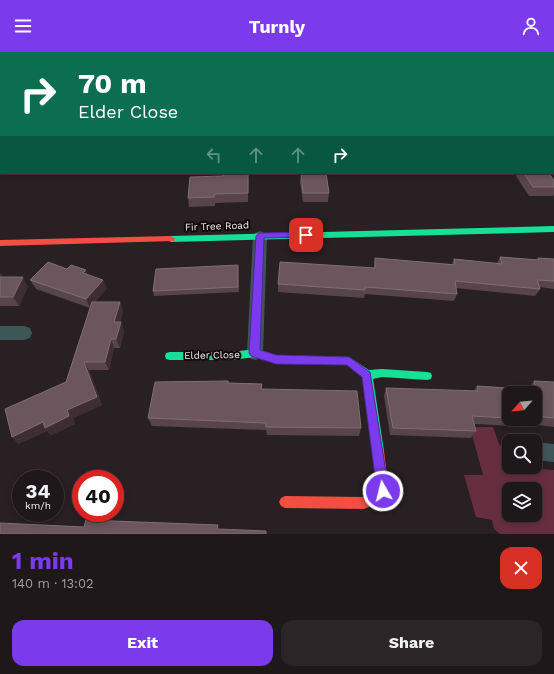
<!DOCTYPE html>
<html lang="en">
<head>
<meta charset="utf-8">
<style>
	body { margin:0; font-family:"Work Sans",sans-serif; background:#2b2527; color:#f1f3f6; height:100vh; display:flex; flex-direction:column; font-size:15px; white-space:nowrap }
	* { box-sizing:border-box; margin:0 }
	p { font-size:13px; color:#a1a0a2 }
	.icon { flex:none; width:22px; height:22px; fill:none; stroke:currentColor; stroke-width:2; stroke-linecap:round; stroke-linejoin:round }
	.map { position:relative; height:482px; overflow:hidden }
	.drawer { display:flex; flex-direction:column; background:#1e181a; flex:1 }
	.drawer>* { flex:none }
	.guide { position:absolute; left:0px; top:0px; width:554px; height:122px; box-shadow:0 2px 6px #0003,0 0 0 1px #3c3739; background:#0b6e4f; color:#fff; overflow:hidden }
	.needle { width:26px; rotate:243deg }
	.fabs { position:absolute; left:502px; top:334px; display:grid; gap:8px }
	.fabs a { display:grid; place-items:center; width:40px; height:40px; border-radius:8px; background:#1e181a; box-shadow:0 2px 6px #0003,0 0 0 1px #3c3739; font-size:20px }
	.speed { position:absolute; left:12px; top:418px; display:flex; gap:8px; font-size:20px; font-weight:700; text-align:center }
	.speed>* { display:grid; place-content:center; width:52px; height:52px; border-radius:50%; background:#1e181a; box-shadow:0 2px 6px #0003,0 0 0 1px #3c3739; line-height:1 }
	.speed small { font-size:10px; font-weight:400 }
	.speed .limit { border:6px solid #d22; background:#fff; color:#111 }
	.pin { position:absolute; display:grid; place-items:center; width:34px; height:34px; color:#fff; margin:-17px; border-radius:8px; box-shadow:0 2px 6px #0006 }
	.me { position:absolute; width:44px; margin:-22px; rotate:352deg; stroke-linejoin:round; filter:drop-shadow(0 0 3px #0008) }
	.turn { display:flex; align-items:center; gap:14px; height:84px; padding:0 12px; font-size:18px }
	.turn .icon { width:52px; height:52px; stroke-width:2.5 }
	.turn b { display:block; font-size:28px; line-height:34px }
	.lanes { display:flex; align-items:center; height:38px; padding:0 12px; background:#0003; justify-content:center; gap:20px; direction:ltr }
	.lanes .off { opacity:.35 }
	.round { display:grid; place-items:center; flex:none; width:42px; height:42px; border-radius:12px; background:#2b2527 }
	.overview { display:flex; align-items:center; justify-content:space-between; height:68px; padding:0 12px }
	h1 { font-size:24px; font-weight:700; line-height:30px; color:#7c3aed }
	.button { display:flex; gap:8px; margin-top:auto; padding:8px 12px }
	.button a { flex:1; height:46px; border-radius:12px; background:#7c3aed; color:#fff; font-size:16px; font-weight:700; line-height:46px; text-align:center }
	.button a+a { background:#2b2527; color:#f1f3f6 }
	header { display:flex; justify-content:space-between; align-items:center; height:52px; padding:0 12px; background:#7c3aed; color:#fff; font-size:18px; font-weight:700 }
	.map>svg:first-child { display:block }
	.green { fill:#672e3f; fill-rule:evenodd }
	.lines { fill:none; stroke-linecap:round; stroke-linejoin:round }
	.street { fill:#3d5756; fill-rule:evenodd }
	.fast { fill:#16e098; fill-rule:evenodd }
	.jam { fill:#f24e42; fill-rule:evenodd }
	.wall { fill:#58444b; fill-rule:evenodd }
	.shaded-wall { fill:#3e2e33 }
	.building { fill:#6a565c; stroke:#806e74 }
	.route { fill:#7c3aed; stroke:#51269a }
	.labels { text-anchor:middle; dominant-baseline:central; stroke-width:4; stroke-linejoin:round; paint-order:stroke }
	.street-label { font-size:10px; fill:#faeff1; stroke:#0f090a }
</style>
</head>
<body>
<header><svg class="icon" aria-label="menu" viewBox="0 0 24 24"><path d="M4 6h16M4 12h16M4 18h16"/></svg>Turnly<svg class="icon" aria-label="person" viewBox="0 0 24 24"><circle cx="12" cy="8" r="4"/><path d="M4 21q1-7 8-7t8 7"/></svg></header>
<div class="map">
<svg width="554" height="482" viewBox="0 0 554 482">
	<rect width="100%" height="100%" fill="#282022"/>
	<path class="green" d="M470 375H493L499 392 509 402V415L554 418V482H500L494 477 492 468 476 465 464 423H483ZM509 437H535V463H509Z"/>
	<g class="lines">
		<g class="street">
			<rect x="344" y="0" width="10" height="1"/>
			<polygon points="437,0 452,0 437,1"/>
			<polygon points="1,1 1,7 0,8 0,2"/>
			<polygon points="260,179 265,181 267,184 263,301 261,306 255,308 249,306 247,301 253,184 255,181"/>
			<polygon points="0,274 24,274 30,276 32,281 30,286 24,288 0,288"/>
			<polygon points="535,390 554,392 554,410 535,408"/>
		</g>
		<g class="fast">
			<polygon points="376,0 388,0 375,1"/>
			<rect x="0" y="52" width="1" height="4"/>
			<polygon points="554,174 554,180 171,190 167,187 171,184"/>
			<polygon points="255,297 276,303 349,305 369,318 382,317 427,320 431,321 432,324 431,327 427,328 382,325 373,327 384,399 382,403 378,405 374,403 372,399 362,325 347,313 276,311 255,305 232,308 170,308 166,307 165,304 166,301 170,300 232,300"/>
		</g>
		<g class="jam">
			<polygon points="171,184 175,187 174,189 0,194 0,188"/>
			<path d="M378 393 382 395 384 399 389 439C386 447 372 454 364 457L285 456 281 454 279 450 281 446 285 444 363 445 377 436 372 399 374 395Z"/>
		</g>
	</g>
	<g class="wall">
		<polygon points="488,0 541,0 540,1 490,1"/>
		<polygon points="248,121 248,150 215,151 215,154 189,155 188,146"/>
		<polygon points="301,121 329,141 328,150 303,150 300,130"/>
		<polygon points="518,121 549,121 554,129 554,143 553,144 529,144 516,124"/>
		<polygon points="500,205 537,208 538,206 554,207 554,237 539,235 540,237 535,244 456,236 457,242 454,249 365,242 364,246 278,240 278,232 374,216 375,206 452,212 454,207 497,211"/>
		<polygon points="238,213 239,240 154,244 153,239"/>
		<polygon points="67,217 88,223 107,236 95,250 120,250 123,259 120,270 124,279 120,296 114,296 109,318 89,318 102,353 73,366 75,372 51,383 47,379 18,392 66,330 90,256 36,237 30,228"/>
		<polygon points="0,221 3,225 28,234 19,254 0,254"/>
		<polygon points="228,329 229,331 262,332 262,337 361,376 359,384 267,383 266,378 152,374 148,366"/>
		<path d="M534 329 554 330V375L521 371 518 374 474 372 476 379 471 386 390 383 384 344 386 336 474 339 477 334 528 337ZM509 341H535V367H509Z"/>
	</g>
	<g class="shaded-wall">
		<polygon points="227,0 280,0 273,1 220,1"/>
		<polygon points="525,0 541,0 540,1 519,1"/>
		<polygon points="248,121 249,130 248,150"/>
		<polygon points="86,218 90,227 83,221"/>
		<polygon points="1,221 6,230 0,227 0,222"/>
		<polygon points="23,225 28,234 19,254 13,245"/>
		<polygon points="103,228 107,236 90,256 86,247"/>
		<polygon points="120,250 123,259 118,279 114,270"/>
		<polygon points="121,270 124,279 120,296 116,287"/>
		<polygon points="111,287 114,296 109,318 105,310"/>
		<polygon points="84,310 89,318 102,353 73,366 75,372 51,383 47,379 18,392 12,385 43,370 67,358"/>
	</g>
	<g class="building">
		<polygon points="8,0 79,0 79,1 7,1"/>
		<polygon points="125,0 227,0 220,1 125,1"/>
		<polygon points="503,0 525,0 519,1 505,1"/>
		<polygon points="223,121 248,121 248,141 214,142 214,145 188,146 190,125 223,124"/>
		<polygon points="301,121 326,121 329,141 303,141"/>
		<polygon points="524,121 549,121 554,129 554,135 533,135"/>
		<polygon points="500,205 539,208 538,206 554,207 554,229 537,228 540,237 455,229 457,242 365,235 365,238 278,232 280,210 375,216 375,206 455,213 454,207 502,212"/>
		<polygon points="48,210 67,217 71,213 86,218 83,221 103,228 86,247 30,228"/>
		<polygon points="238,213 238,235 153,239 156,217"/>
		<polygon points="0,225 23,225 13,245 0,245"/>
		<polygon points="92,250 120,250 114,270 121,270 116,287 111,287 105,310 84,310 97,345 67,358 69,364 45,376 43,370 12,385 5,357 66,330"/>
		<polygon points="228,329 228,331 262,332 261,337 357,339 361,376 266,375 266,371 148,366 155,330"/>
		<polygon points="534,329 554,330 554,366 535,364 535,341 509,341 509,366 472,364 476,379 393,376 386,336 478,339 477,334 536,338"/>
		<polygon points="86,468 218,473 217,477 266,479 266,482 0,482 0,471 84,475"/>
	</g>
	<polygon class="route" points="306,180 310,183 309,185 264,186 260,298 276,303 349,305 370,320 389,439 387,444 383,445 378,444 377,439 362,325 347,313 276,312 251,304 249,301 256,184 260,181"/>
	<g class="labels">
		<g class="street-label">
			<text transform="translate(217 174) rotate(-2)">Fir Tree Road</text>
			<text transform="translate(212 303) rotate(-1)">Elder Close</text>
		</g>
	</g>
</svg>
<div class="fabs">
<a><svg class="needle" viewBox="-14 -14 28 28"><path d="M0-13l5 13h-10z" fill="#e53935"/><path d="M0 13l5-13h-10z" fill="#a1a0a2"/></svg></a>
<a><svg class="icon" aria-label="search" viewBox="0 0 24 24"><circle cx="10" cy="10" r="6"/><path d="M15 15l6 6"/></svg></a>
<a><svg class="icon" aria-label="layers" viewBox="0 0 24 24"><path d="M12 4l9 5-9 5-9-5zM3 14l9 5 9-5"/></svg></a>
</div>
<div class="speed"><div>34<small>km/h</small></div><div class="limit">40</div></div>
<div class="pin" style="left:306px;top:183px;background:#d93025"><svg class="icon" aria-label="arrive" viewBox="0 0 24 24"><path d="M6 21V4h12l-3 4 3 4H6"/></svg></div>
<svg class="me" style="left:383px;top:439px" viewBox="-20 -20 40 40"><circle r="17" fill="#7c3aed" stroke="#fff" stroke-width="3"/><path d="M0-11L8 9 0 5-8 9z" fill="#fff"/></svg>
<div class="guide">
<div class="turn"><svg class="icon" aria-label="right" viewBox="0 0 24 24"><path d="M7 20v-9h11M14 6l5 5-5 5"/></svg><div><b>70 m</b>Elder Close</div></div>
<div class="lanes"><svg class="icon off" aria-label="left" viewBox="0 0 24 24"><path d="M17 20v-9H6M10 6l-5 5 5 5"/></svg><svg class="icon off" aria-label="ahead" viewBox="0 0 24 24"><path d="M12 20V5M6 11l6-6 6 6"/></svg><svg class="icon off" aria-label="ahead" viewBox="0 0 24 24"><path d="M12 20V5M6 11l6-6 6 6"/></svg><svg class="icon" aria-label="right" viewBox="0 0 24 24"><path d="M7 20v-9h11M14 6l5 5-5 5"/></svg></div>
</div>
</div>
<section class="drawer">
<div class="overview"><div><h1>1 min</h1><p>140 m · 13:02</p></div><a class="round" style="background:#d93025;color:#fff"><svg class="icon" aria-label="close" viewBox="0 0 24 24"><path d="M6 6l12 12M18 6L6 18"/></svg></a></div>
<div class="button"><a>Exit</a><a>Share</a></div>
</section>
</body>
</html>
